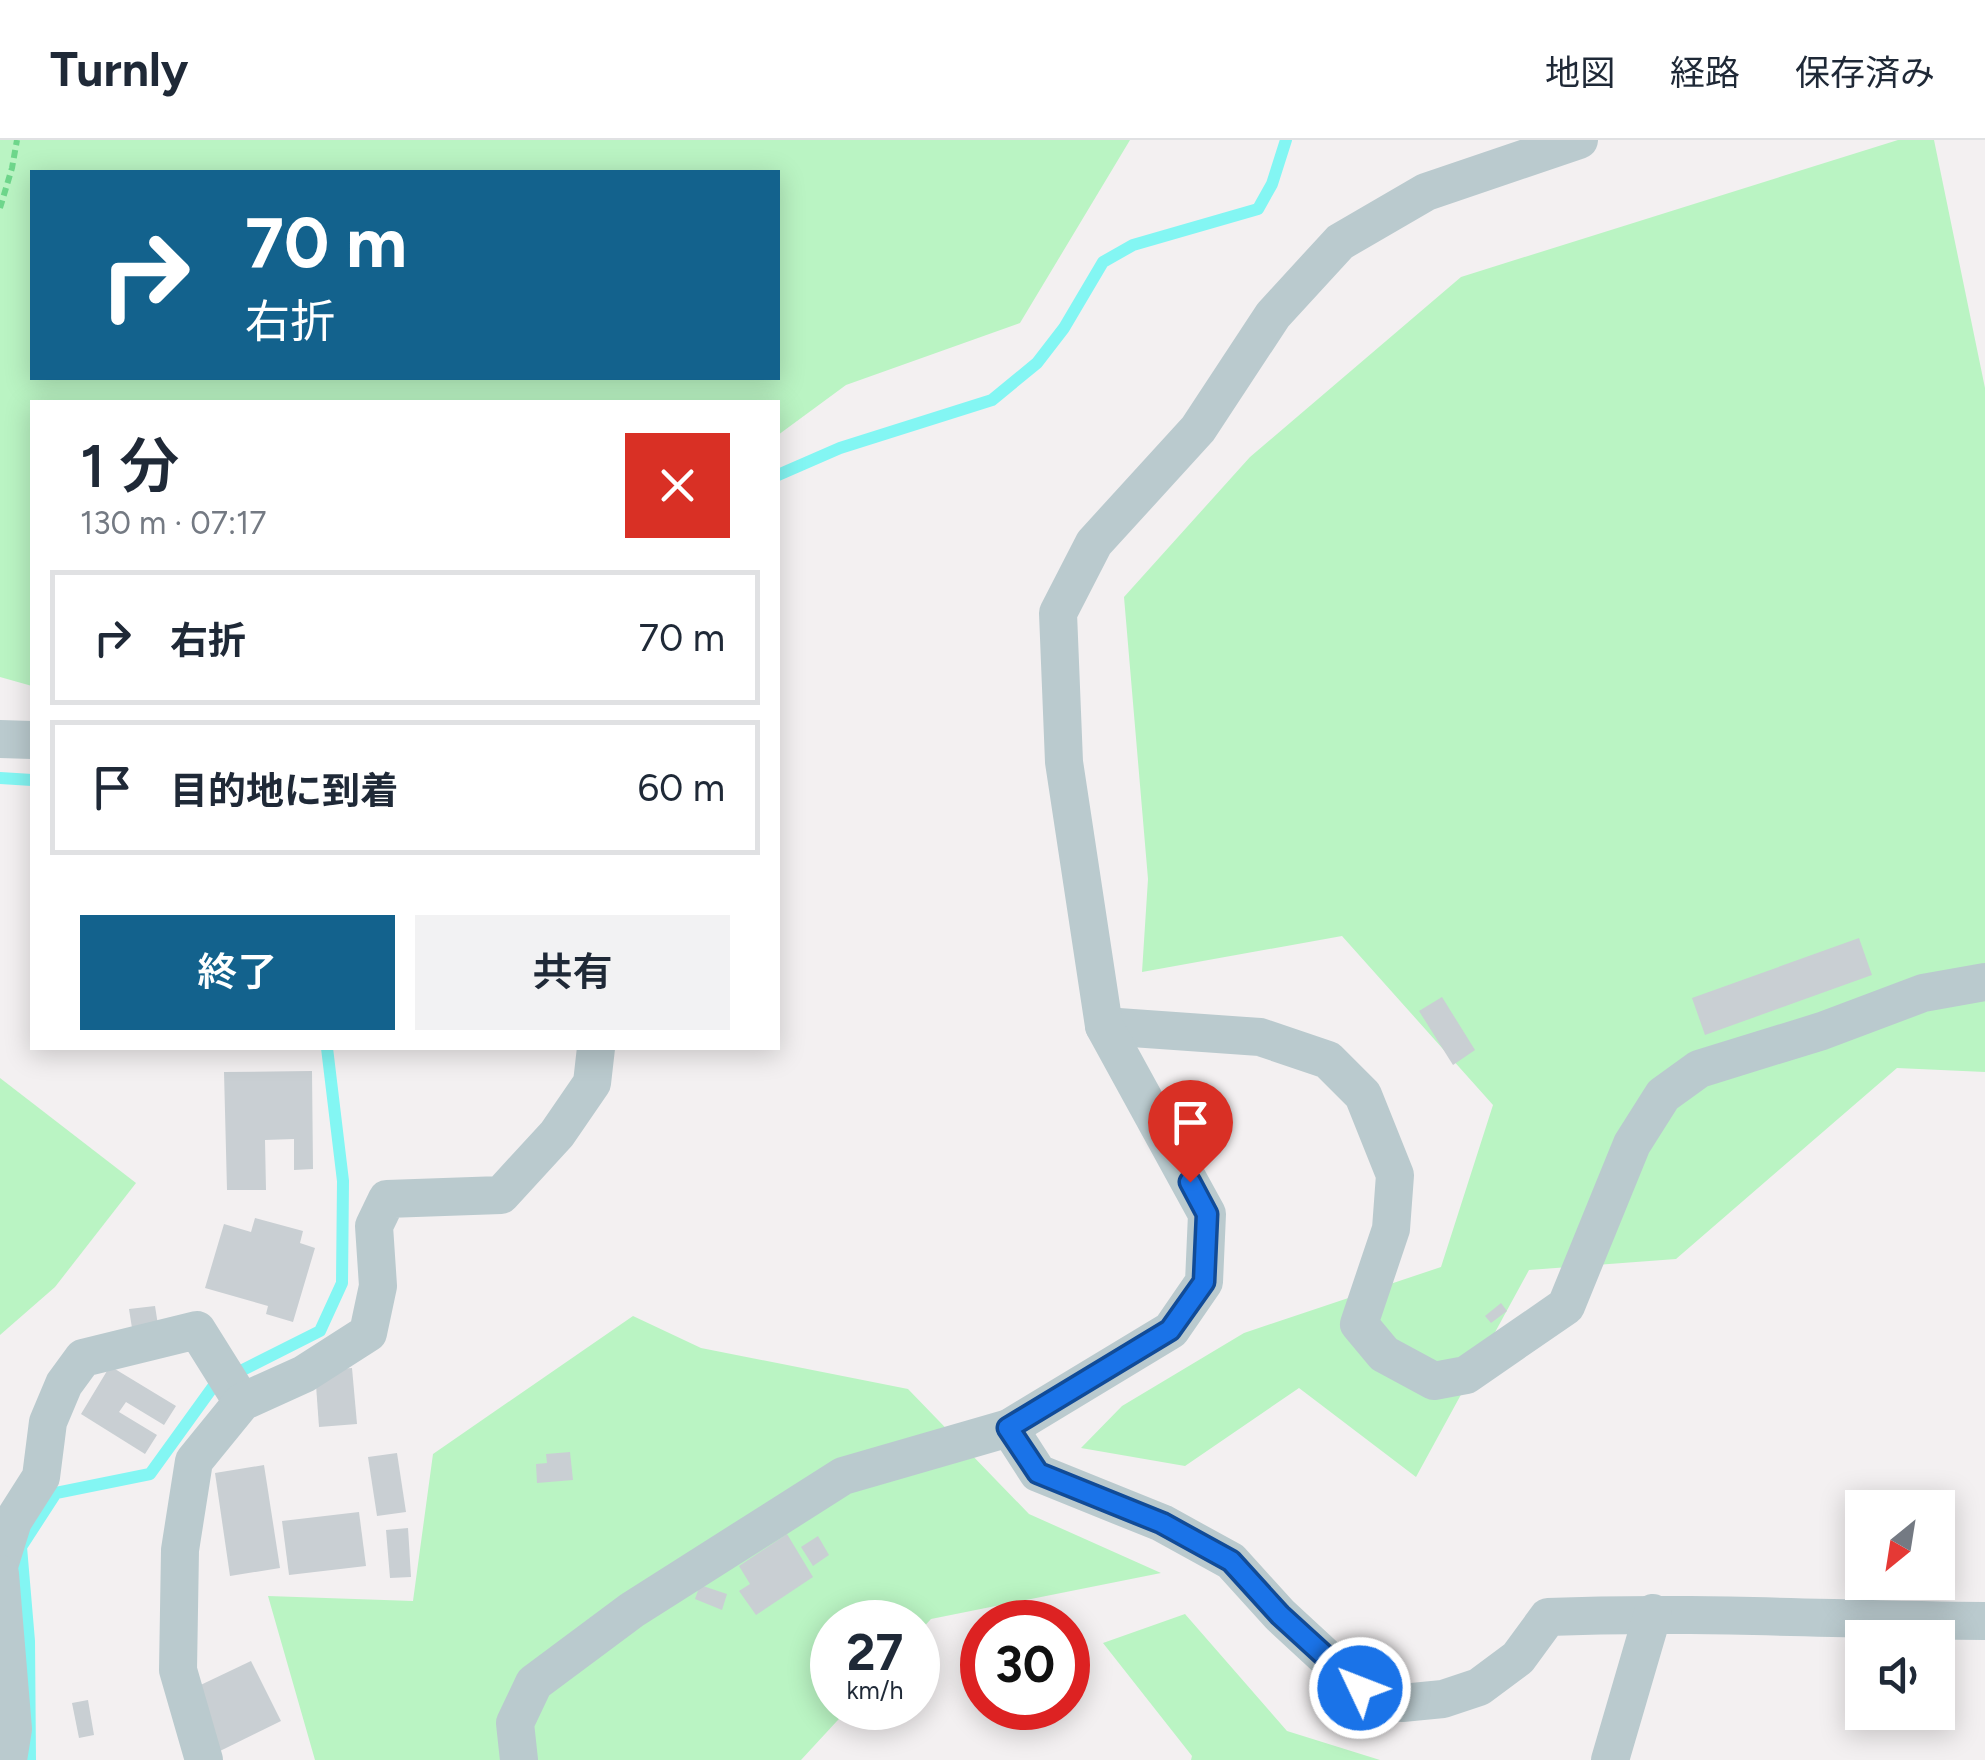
<!DOCTYPE html>
<html lang="ja">
<head>
<meta charset="utf-8">
<style>
	body { margin:0; font-family:Figtree,"Noto Sans JP",sans-serif; background:#f2f2f3; color:#1f2937; height:100vh; display:flex; flex-direction:column; font-size:38px; white-space:nowrap }
	* { box-sizing:border-box; margin:0 }
	p { font-size:32px; color:#747a83 }
	.icon { flex:none; width:55px; height:55px; fill:none; stroke:currentColor; stroke-width:2; stroke-linecap:round; stroke-linejoin:round }
	.map { position:relative; flex:1; overflow:hidden }
	.panel { position:absolute; left:30px; top:260px; width:750px; height:650px; display:flex; flex-direction:column; background:#fff; border-radius:0px; box-shadow:0 5px 25px #0003 }
	.panel>* { flex:none }
	.banner { position:absolute; left:30px; top:30px; width:750px; height:210px; border-radius:0px; box-shadow:0 5px 25px #0003; background:#13628d; color:#fff; overflow:hidden }
	.needle { width:65px; rotate:210deg }
	.buttons { position:absolute; left:1845px; top:1350px; display:grid; gap:20px }
	.buttons a { display:grid; place-items:center; width:110px; height:110px; border-radius:0px; background:#fff; box-shadow:0 5px 25px #0003; font-size:50px }
	.speed { position:absolute; left:810px; top:1460px; display:flex; gap:20px; font-size:50px; font-weight:700; text-align:center }
	.speed>* { display:grid; place-content:center; width:130px; height:130px; border-radius:50%; background:#fff; box-shadow:0 5px 25px #0003; line-height:1 }
	.speed small { font-size:25px; font-weight:400 }
	.speed .limit { border:15px solid #d22; background:#fff; color:#111 }
	.pin { position:absolute; display:grid; place-items:center; width:85px; height:85px; color:#fff; margin:-102px -42px; border-radius:50% 50% 50% 0; rotate:-45deg; box-shadow:0 0 10px #0007 }
	.pin .icon { rotate:45deg }
	.me { position:absolute; width:110px; margin:-55px; rotate:313deg; stroke-linejoin:round; filter:drop-shadow(0 0 8px #0008) }
	.turn { display:flex; align-items:center; gap:35px; height:210px; padding:0 50px; font-size:45px }
	.turn .icon { width:130px; height:130px; stroke-width:2.5 }
	.turn b { display:block; font-size:70px; line-height:85px }
	.round { display:grid; place-items:center; flex:none; width:105px; height:105px; border-radius:0px; background:#f2f2f3 }
	.head { display:flex; align-items:center; justify-content:space-between; height:170px; padding:0 50px }
	h1 { font-size:60px; font-weight:600; line-height:75px }
	.action { display:flex; gap:20px; margin-top:auto; padding:20px 50px }
	.action a { flex:1; height:115px; border-radius:0px; background:#13628d; color:#fff; font-size:40px; font-weight:600; line-height:115px; text-align:center }
	.action a+a { background:#f2f2f3; color:#1f2937 }
	ul { padding:0; list-style:none }
	li { display:flex; align-items:center; gap:30px; height:135px; margin:0 20px 15px; padding:0 30px; border:5px solid #e0e1e3; border-radius:0px }
	li div { flex:1 }
	li b { display:block; font-size:38px }
	li em { font-style:normal }
	header { display:flex; align-items:center; gap:60px; box-sizing:border-box; height:140px; padding:0 50px; background:#fff; border-bottom:2px solid #e0e1e3 }
	header strong { font-size:48px }
	nav { display:flex; gap:55px; margin-inline-start:auto; font-size:35px }
	.map>svg:first-child { display:block }
	.green { fill:#baf4c3; fill-rule:evenodd }
	.lines { fill:none; stroke-linecap:round; stroke-linejoin:round }
	.stream { stroke:#83f6f3; stroke-width:12 }
	.building { fill:#c9cfd3 }
	.path { stroke:#6ed68b; stroke-width:6; stroke-dasharray:8 5; stroke-linecap:butt }
	.minor { stroke:#bacace; stroke-width:38 }
	.route-casing { stroke:#114b97; stroke-width:25 }
	.route { stroke:#1a73e8; stroke-width:18 }
</style>
</head>
<body>
<header>
<strong>Turnly</strong>
<nav><a>地図</a><a>経路</a><a>保存済み</a></nav>
</header>
<div class="map">
<svg width="1985" height="1620" viewBox="0 0 1985 1620">
	<rect width="100%" height="100%" fill="#f3f0f1"/>
	<g class="green">
		<path d="M0 0H1130L1020 183 846 245 778 295V262H32V546L0 537ZM32 32H778V238H32Z"/>
		<polygon points="1898,0 1934,0 1985,248 1985,932 1897,928 1676,1119 1529,1130 1416,1337 1299,1248 1185,1326 1081,1308 1122,1266 1244,1193 1441,1127 1493,965 1342,796 1142,832 1148,739 1124,457 1250,317 1461,137"/>
		<polygon points="0,938 136,1043 55,1147 0,1195"/>
		<polygon points="633,1176 701,1208 908,1249 1029,1374 1161,1433 931,1479 918,1493 918,1482 832,1482 832,1568 849,1568 801,1620 315,1620 268,1456 413,1461 433,1314"/>
		<polygon points="1185,1474 1287,1591 1380,1620 1191,1620 1192,1616 1103,1503"/>
	</g>
	<g class="lines">
		<g class="stream">
			<polyline points="778,335 840,308 992,260 1037,223 1064,188 1103,122 1133,105 1258,69 1272,44 1286,0"/>
			<polyline points="0,638 32,640"/>
			<polyline points="30,1620 29,1501 21,1407 56,1353 150,1334 215,1244 320,1191 342,1143 343,1041 327,908"/>
		</g>
	</g>
	<g class="building">
		<polygon points="1859,798 1872,835 1705,895 1692,858"/>
		<polygon points="1442,857 1475,910 1453,925 1419,871"/>
		<polygon points="312,931 313,1029 294,1030 294,999 265,1000 266,1050 227,1050 224,932"/>
		<polygon points="255,1078 303,1091 300,1103 315,1108 293,1182 266,1174 268,1166 205,1148 224,1084 251,1092"/>
		<polygon points="1501,1163 1507,1171 1491,1183 1485,1176"/>
		<polygon points="155,1166 158,1185 132,1188 129,1169"/>
		<polygon points="110,1226 176,1266 164,1285 126,1262 119,1272 157,1295 145,1314 81,1274"/>
		<polygon points="352,1228 357,1284 319,1287 315,1231"/>
		<polygon points="570,1312 573,1340 537,1343 536,1324 547,1323 546,1314"/>
		<polygon points="397,1313 406,1372 377,1376 368,1317"/>
		<polygon points="264,1325 280,1428 230,1436 215,1333"/>
		<polygon points="359,1372 366,1426 289,1435 282,1381"/>
		<polygon points="408,1388 411,1437 390,1438 386,1390"/>
		<polygon points="787,1394 813,1437 756,1475 739,1451 750,1444 739,1426"/>
		<polygon points="818,1396 829,1415 813,1426 801,1407"/>
		<polygon points="700,1445 727,1454 722,1470 695,1459"/>
		<polygon points="251,1521 281,1581 220,1611 190,1550"/>
		<polygon points="88,1560 94,1595 79,1598 72,1563"/>
	</g>
	<g class="lines">
		<polyline class="path" points="0,68 12,28 17,0"/>
		<g class="minor">
			<polyline points="0,599 32,600"/>
			<polyline points="1104,886 1260,897 1328,920 1363,955 1395,1035 1391,1089 1359,1184 1384,1214 1434,1241 1466,1235 1566,1166 1632,1004 1663,955 1699,929 1822,891 1923,853 1985,842"/>
			<path d="M1009 1288 1038 1333 1162 1383 1231 1421 1280 1475 1359 1548 1402 1563 1443 1559 1479 1547 1518 1518 1548 1477C1694 1471 1839 1480 1985 1481"/>
			<polyline points="0,1423 13,1381 41,1337 48,1282 64,1244 83,1218 197,1190 242,1262"/>
			<polyline points="0,1434 13,1589 8,1620"/>
			<polyline points="204,1620 178,1530 180,1410 194,1321 242,1262 304,1234 368,1193 378,1146 374,1086 387,1059 501,1055 557,994 592,943 596,908"/>
			<polyline points="519,1620 515,1583 534,1543 632,1470 843,1336 1009,1288 1171,1190 1204,1142 1207,1074 1104,886 1064,622 1058,473 1094,403 1198,289 1273,175 1340,102 1426,52 1579,0"/>
			<polyline points="1610,1620 1653,1473"/>
		</g>
	</g>
	<g class="lines">
		<defs>
			<polyline id="route" points="1190,1042 1207,1074 1204,1142 1170,1190 1008,1288 1038,1333 1162,1383 1231,1421 1280,1475 1360,1548"/>
		</defs>
		<use href="#route" class="route-casing"/>
		<use href="#route" class="route"/>
	</g>
</svg>
<div class="buttons">
<a><svg class="needle" viewBox="-14 -14 28 28"><path d="M0-13l5 13h-10z" fill="#e53935"/><path d="M0 13l5-13h-10z" fill="#747a83"/></svg></a>
<a><svg class="icon" aria-label="sound" viewBox="0 0 24 24"><path d="M4 9h4l5-4v14l-5-4H4zM17 9q2 3 0 6"/></svg></a>
</div>
<div class="speed"><div>27<small>km/h</small></div><div class="limit">30</div></div>
<div class="pin" style="left:1190px;top:1042px;background:#d93025"><svg class="icon" aria-label="arrive" viewBox="0 0 24 24"><path d="M6 21V4h12l-3 4 3 4H6"/></svg></div>
<svg class="me" style="left:1360px;top:1548px" viewBox="-20 -20 40 40"><circle r="17" fill="#1a73e8" stroke="#fff" stroke-width="3"/><path d="M0-11L8 9 0 5-8 9z" fill="#fff"/></svg>
<div class="banner">
<div class="turn"><svg class="icon" aria-label="right" viewBox="0 0 24 24"><path d="M7 20v-9h11M14 6l5 5-5 5"/></svg><div><b>70 m</b>右折</div></div>
</div>
<section class="panel">
<div class="head"><div><h1>1 分</h1><p>130 m · 07:17</p></div><a class="round" style="background:#d93025;color:#fff"><svg class="icon" aria-label="close" viewBox="0 0 24 24"><path d="M6 6l12 12M18 6L6 18"/></svg></a></div>
<ul>
<li><svg class="icon" aria-label="right" viewBox="0 0 24 24"><path d="M7 20v-9h11M14 6l5 5-5 5"/></svg><div><b>右折</b></div><em>70 m</em></li>
<li><svg class="icon" aria-label="arrive" viewBox="0 0 24 24"><path d="M6 21V4h12l-3 4 3 4H6"/></svg><div><b>目的地に到着</b></div><em>60 m</em></li>
</ul>
<div class="action"><a>終了</a><a>共有</a></div>
</section>
</div>
</body>
</html>
